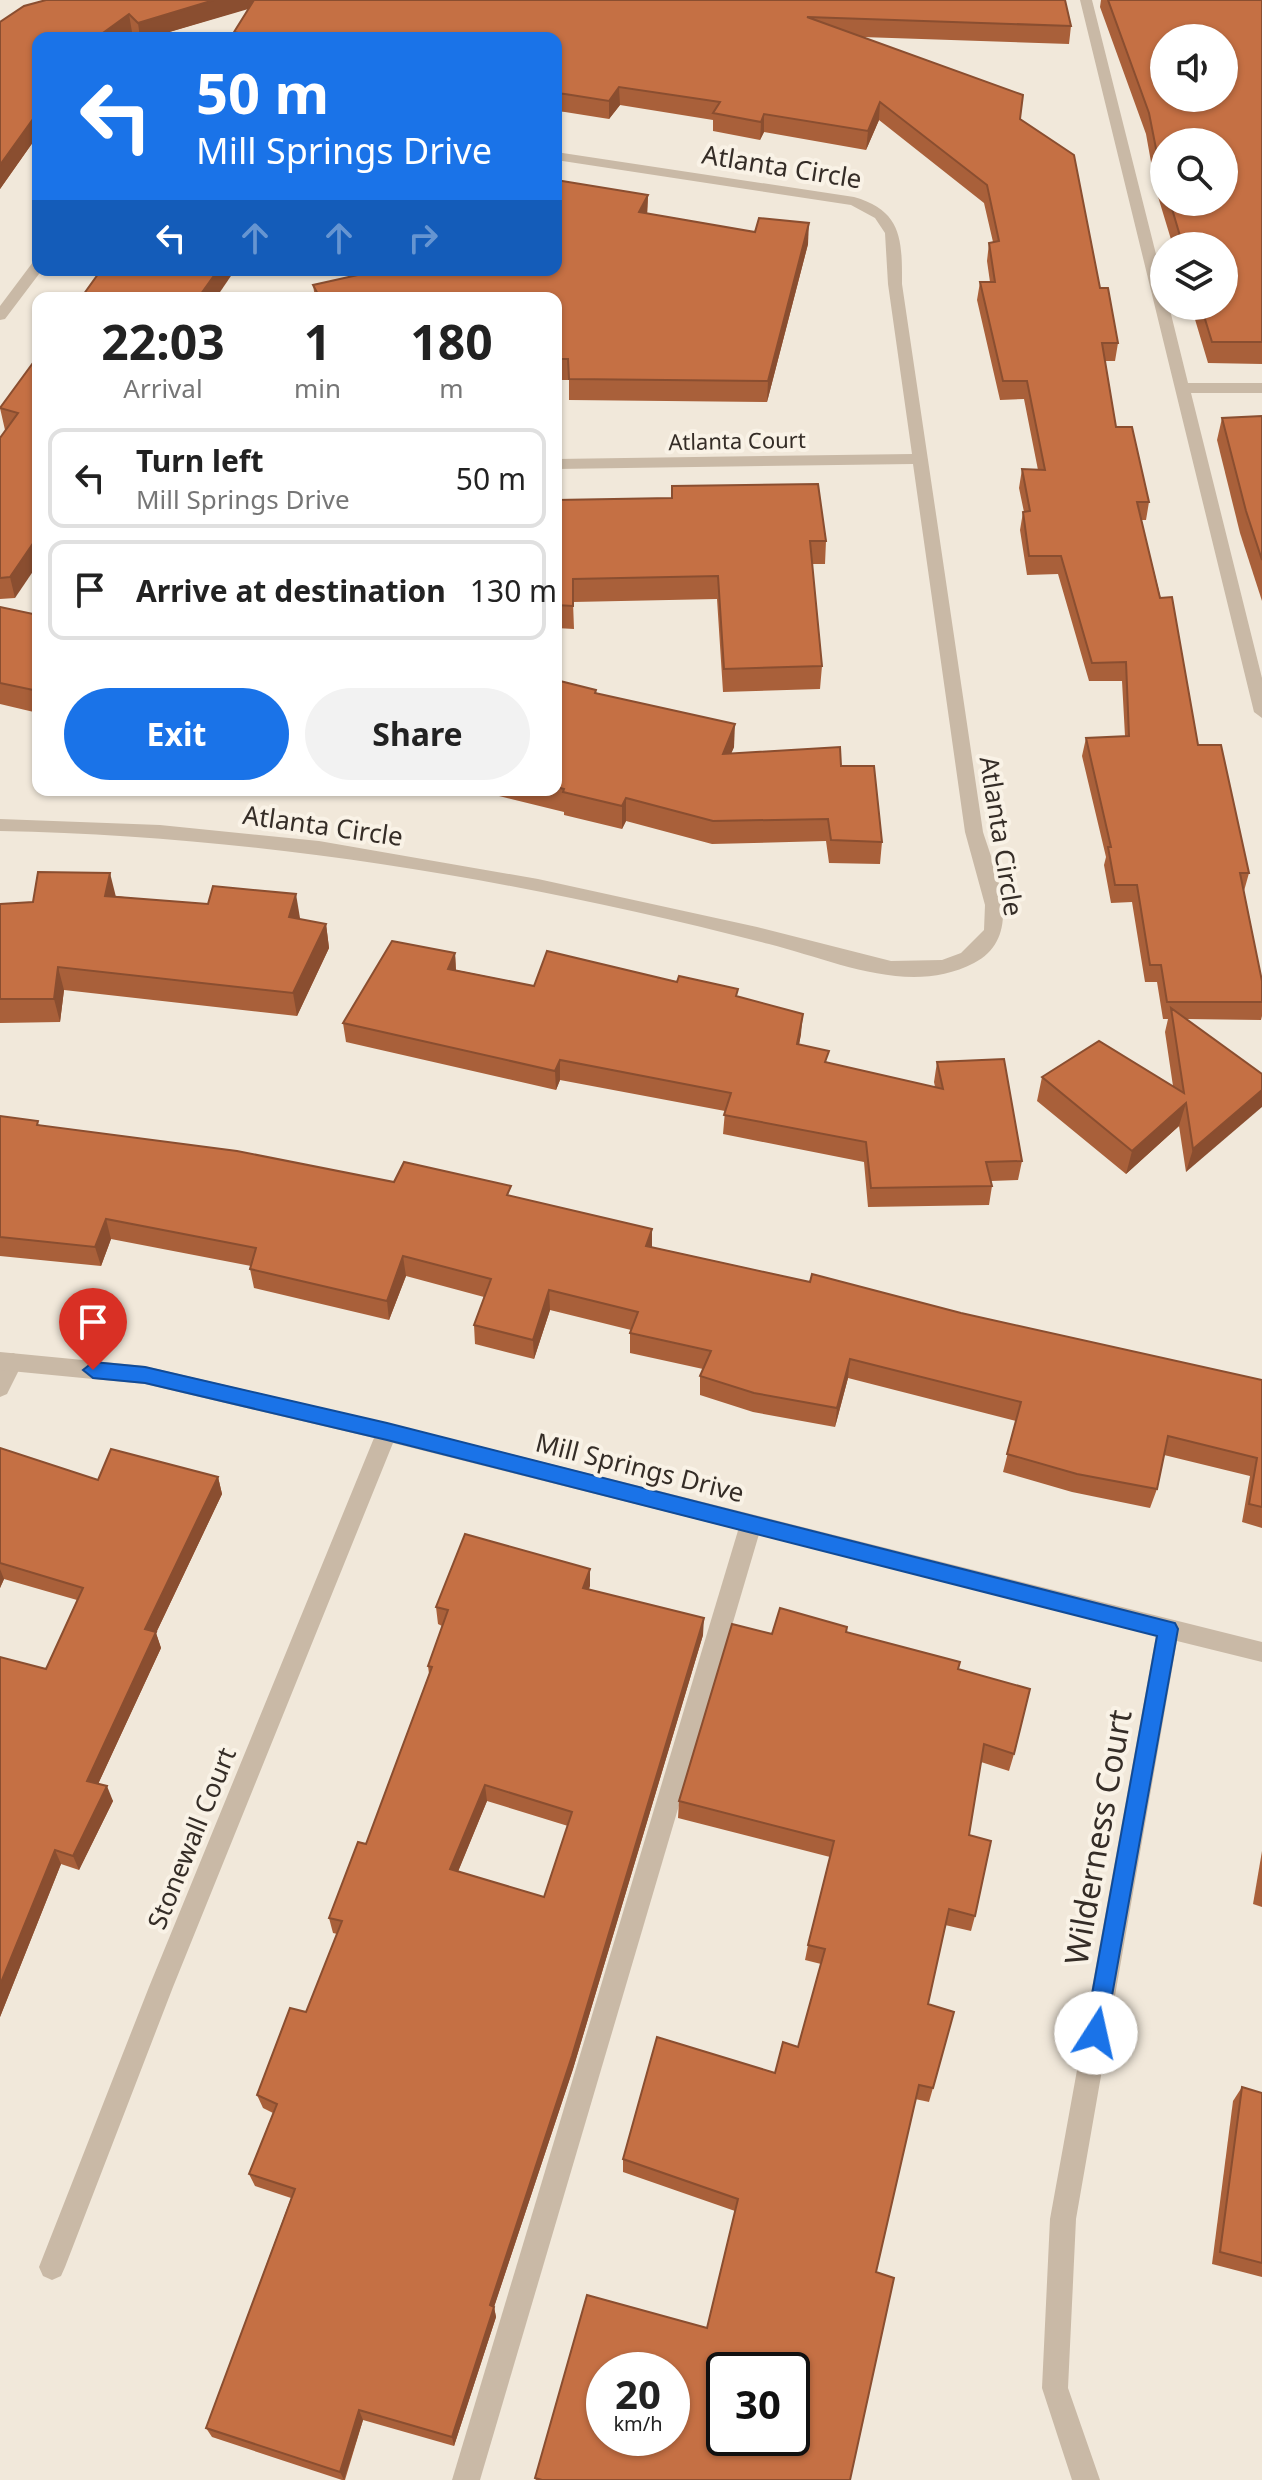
<!DOCTYPE html>
<html lang="en">
<head>
<meta charset="utf-8">
<style>
	body { margin:0; font-family:"Noto Sans",sans-serif; background:#f2f2f2; color:#222; height:100vh; display:flex; flex-direction:column; font-size:30px; white-space:nowrap }
	* { box-sizing:border-box; margin:0 }
	p { font-size:26px; color:#767676 }
	.icon { flex:none; width:44px; height:44px; fill:none; stroke:currentColor; stroke-width:2; stroke-linecap:round; stroke-linejoin:round }
	.map { position:relative; flex:1; overflow:hidden }
	.side { position:absolute; left:32px; top:292px; width:530px; height:504px; display:flex; flex-direction:column; background:#fff; border-radius:16px; box-shadow:0 2px 6px #0004 }
	.side>* { flex:none }
	.banner { position:absolute; left:32px; top:32px; width:530px; height:244px; border-radius:16px; box-shadow:0 2px 6px #0004; background:#1a73e8; color:#fff; overflow:hidden }
	.fabs { position:absolute; left:1150px; top:24px; display:grid; gap:16px }
	.fabs a { display:grid; place-items:center; width:88px; height:88px; border-radius:50%; background:#fff; box-shadow:0 2px 6px #0004; font-size:40px }
	.speed { position:absolute; left:586px; top:2352px; display:flex; gap:16px; font-size:40px; font-weight:700; text-align:center }
	.speed>* { display:grid; place-content:center; width:104px; height:104px; border-radius:50%; background:#fff; box-shadow:0 2px 6px #0004; line-height:1 }
	.speed small { font-size:20px; font-weight:400 }
	.speed .limit { border:4px solid #111; border-radius:12px; background:#fff; color:#111 }
	.pin { position:absolute; display:grid; place-items:center; width:68px; height:68px; color:#fff; margin:-82px -34px; border-radius:50% 50% 50% 0; rotate:-45deg; box-shadow:0 0 8px #0007 }
	.pin .icon { rotate:45deg }
	.me { position:absolute; width:88px; margin:-44px; rotate:10deg; stroke-linejoin:round; filter:drop-shadow(0 0 6px #0008) }
	.turn { display:flex; align-items:center; gap:28px; height:168px; padding:0 32px; font-size:36px }
	.turn .icon { width:104px; height:104px; stroke-width:2.5 }
	.turn b { display:block; font-size:56px; line-height:68px }
	.lanes { display:flex; align-items:center; height:76px; padding:0 32px; background:#0003; justify-content:center; gap:40px; direction:ltr }
	.lanes .off { opacity:.35 }
	.eta { display:flex; justify-content:space-evenly; align-items:center; height:136px; text-align:center }
	.eta b { font-size:48px; font-weight:700; line-height:56px }
	.action { display:flex; gap:16px; margin-top:auto; padding:16px 32px }
	.action a { flex:1; height:92px; border-radius:48px; background:#1a73e8; color:#fff; font-size:32px; font-weight:700; line-height:92px; text-align:center }
	.action a+a { background:#f2f2f2; color:#222 }
	ul { padding:0; list-style:none }
	li { display:flex; align-items:center; gap:24px; height:100px; margin:0 16px 12px; padding:0 16px; border:4px solid #e0e0e0; border-radius:16px }
	li div { flex:1 }
	li b { display:block; font-size:30px }
	li em { font-style:normal }
	.map>svg:first-child { display:block }
	.lines { fill:none; stroke-linecap:round; stroke-linejoin:round }
	.service { fill:#c9b9a6; fill-rule:evenodd }
	.minor { fill:#c9b9a6; fill-rule:evenodd }
	.wall { fill:#a9603a; fill-rule:evenodd }
	.shaded-wall { fill:#8a4e30 }
	.building { fill:#c57044; stroke:#8a4e30; stroke-width:2; fill-rule:evenodd }
	.route { fill:#1a73e8; stroke:#114b97; stroke-width:2 }
	.labels { text-anchor:middle; dominant-baseline:central; stroke-width:8; stroke-linejoin:round; paint-order:stroke }
	.far-street-label { font-size:22px; fill:#352d27; stroke:#f9f2e6 }
	.street-label { font-size:26px; fill:#352d27; stroke:#f9f2e6 }
	.near-street-label { font-size:32px; fill:#352d27; stroke:#f9f2e6 }
</style>
</head>
<body>
<div class="map">
<svg width="1262" height="2480" viewBox="0 0 1262 2480">
	<rect width="100%" height="100%" fill="#f1e8da"/>
	<g class="lines">
		<g class="service">
			<polygon points="1080,0 1092,0 1164,286 1164,306 1169,306 1188,383 1262,383 1262,393 1191,393 1262,678 1262,718 1254,712"/>
			<polygon points="13,1353 20,1356 23,1362 7,1394 0,1397 0,1367 6,1356"/>
			<polygon points="751,1515 759,1517 762,1524 480,2480 452,2480 740,1524 743,1517"/>
		</g>
		<g class="minor">
			<path d="M556 152 854 197C903 211 902 241 902 284L983 832C996 873 1025 936 974 963 909 997 833 960 769 944 517 879 260 836 0 831V819L160 825 319 841 538 879 757 927 891 961 942 960 961 953 984 930 985 905 965 832 913 464 556 469V459L912 454 888 284 885 233 875 218 851 205 556 160Z"/>
			<polygon points="38,261 38,270 42,270 5,319 0,320 0,306 33,262"/>
			<polygon points="0,1352 145,1366 387,1423 1262,1642 1262,1662 1177,1641 1076,2219 1068,2388 1100,2480 1072,2480 1042,2388 1050,2219 1156,1635 393,1443 173,1987 65,2267 61,2276 52,2280 43,2276 39,2267 149,1987 374,1438 145,1384 0,1370"/>
		</g>
	</g>
	<g class="wall">
		<polygon points="1065,0 1071,26 1069,44 862,37 1020,119 1100,288 1118,343 1115,361 1105,361 1116,427 1149,502 1146,520 1141,520 1198,745 1249,873 1244,891 1262,981 1262,1016 1261,1020 1186,1019 1262,1074 1186,1172 1179,1126 1126,1174 1037,1101 1042,1077 1173,1086 1165,1032 1168,1019 1163,1019 1157,982 1145,982 1132,902 1111,903 1104,865 1106,857 1082,756 1086,738 1125,736 1122,681 1089,681 1058,574 1027,575 1020,530 1023,512 1024,512 1019,488 1022,469 1038,470 1024,399 1000,400 977,300 980,282 990,282 987,261 989,243 993,242 984,203 879,120 866,150 764,132 760,140 713,131 713,120 620,105 609,119 565,112 556,111 556,38 235,38 234,32 249,8 149,38 138,38 132,32 38,38 38,135 0,189 0,22 24,6"/>
		<path d="M1101 0H1262V364L1208 363 1191 306H1224V246H1173L1156 190 1146 134 1100 7ZM1164 142 1224 202H1164Z"/>
		<polygon points="648,195 647,214 808,244 767,402 569,400 569,380 556,380 556,298 315,298 313,285 556,270"/>
		<polygon points="38,356 15,598 0,599 0,438 6,430 5,430 0,408"/>
		<polygon points="1262,416 1262,601 1240,533 1217,440 1222,418"/>
		<polygon points="556,500 826,541 825,564 812,564 822,666 820,689 723,692 717,599 573,602 574,629 556,628"/>
		<polygon points="0,607 38,615 38,713 0,704"/>
		<polygon points="556,680 596,690 596,694 734,747 731,753 841,766 882,842 880,864 829,863 826,841 712,844 626,821 622,829 564,815 564,812 495,795 495,790 556,790"/>
		<polygon points="116,896 300,918 299,919 326,924 329,948 297,1016 64,990 60,1022 0,1023 0,904"/>
		<polygon points="455,953 456,970 534,986 738,996 801,1034 799,1045 828,1063 935,1087 934,1082 937,1062 1022,1161 1018,1180 991,1181 992,1186 989,1205 868,1207 864,1162 723,1134 725,1111 560,1080 556,1090 346,1042 343,1023"/>
		<polygon points="0,1116 40,1125 394,1182 511,1196 652,1229 652,1247 810,1282 961,1313 1262,1380 1262,1528 1242,1522 1250,1476 1164,1455 1157,1489 1150,1508 1072,1492 1003,1472 1016,1421 848,1378 835,1427 753,1412 700,1395 700,1376 703,1369 630,1353 630,1333 631,1330 550,1310 534,1359 475,1344 474,1325 484,1297 406,1276 389,1320 254,1288 250,1269 251,1266 111,1239 101,1266 0,1256"/>
		<polygon points="0,1448 98,1480 218,1477 222,1494 156,1633 161,1648 98,1784 113,1801 79,1870 61,1864 0,2017 0,1657 46,1669 77,1600 4,1579 0,1588"/>
		<path d="M590 1569 589 1589 703 1635 573 2069 494 2307 496 2317 454 2446 363 2420 345 2480H342L212 2437 206 2428 291 2198 255 2186 249 2174 273 2113 263 2108 257 2095 306 2012 337 1934 333 1933 329 1918 366 1844 429 1674 428 1666 442 1626 438 1624 436 1607ZM487 1801 568 1826 544 1897 458 1871Z"/>
		<polygon points="846,1633 958,1669 1014,1754 1009,1771 981,1762 969,1835 975,1916 971,1931 945,1925 928,2004 933,2088 929,2102 915,2099 876,2272 850,2480 536,2480 535,2478 707,2328 735,2211 623,2172 623,2159 775,2073 798,2047 821,1964 805,1960 808,1945 830,1857 678,1818 679,1801 772,1634"/>
		<polygon points="1262,1851 1262,1907 1253,1904"/>
		<polygon points="1242,2087 1262,2093 1262,2277 1212,2264 1233,2101"/>
	</g>
	<g class="shaded-wall">
		<polygon points="214,0 264,0 265,4 149,38 140,38 138,23"/>
		<polygon points="129,14 132,32 124,38 96,38"/>
		<polygon points="619,87 620,105 609,119 609,101"/>
		<polygon points="880,102 879,120 866,150 868,131"/>
		<polygon points="38,112 38,135 0,189 0,165"/>
		<polygon points="764,114 764,132 760,140 761,122"/>
		<polygon points="648,195 647,216 639,212"/>
		<polygon points="809,223 808,244 767,402 768,381"/>
		<polygon points="218,270 235,270 216,298 198,298"/>
		<polygon points="38,536 38,564 15,598 10,577"/>
		<polygon points="735,724 734,747 722,776 723,754"/>
		<polygon points="626,798 626,821 622,829 622,806"/>
		<polygon points="110,873 116,897 105,896"/>
		<polygon points="296,894 300,918 293,941 289,917"/>
		<polygon points="326,924 329,948 297,1016 293,993"/>
		<polygon points="455,953 456,973 448,969"/>
		<polygon points="58,967 64,990 60,1022 54,999"/>
		<polygon points="803,1014 801,1034 795,1064 797,1044"/>
		<polygon points="560,1060 560,1080 556,1090 555,1071"/>
		<polygon points="1262,1090 1262,1107 1186,1172 1193,1149"/>
		<polygon points="1186,1103 1179,1126 1126,1174 1132,1151"/>
		<polygon points="106,1219 111,1239 101,1266 95,1247"/>
		<polygon points="652,1229 652,1249 646,1246"/>
		<polygon points="403,1256 406,1276 389,1320 387,1301"/>
		<polygon points="549,1290 550,1310 534,1359 533,1340"/>
		<polygon points="850,1359 848,1378 835,1427 837,1408"/>
		<polygon points="218,1477 222,1494 156,1633 161,1648 93,1795 87,1781 145,1629"/>
		<polygon points="0,1569 4,1579 0,1588"/>
		<polygon points="590,1569 590,1586 584,1606 583,1588"/>
		<polygon points="704,1618 703,1635 573,2069 494,2307 496,2317 454,2446 452,2437 490,2305"/>
		<polygon points="485,1785 487,1801 453,1884 450,1869"/>
		<polygon points="107,1786 113,1801 79,1870 73,1856"/>
		<polygon points="55,1850 61,1864 0,2017 0,1985"/>
		<polygon points="359,2410 363,2420 344,2480 340,2472"/>
	</g>
	<g class="building">
		<polygon points="46,0 214,0 138,23 129,14 96,38 38,38 38,112 0,165 0,22 24,6"/>
		<polygon points="254,0 1065,0 1071,26 807,17 1023,95 1020,119 1074,155 1100,288 1108,288 1118,343 1102,343 1116,427 1132,427 1149,502 1137,502 1160,598 1172,597 1198,745 1221,745 1249,873 1240,873 1262,981 1262,1002 1167,1002 1161,965 1150,965 1137,885 1115,885 1108,847 1111,847 1086,738 1129,736 1126,662 1092,663 1061,556 1029,556 1023,512 1030,511 1022,469 1045,470 1027,381 1003,381 980,282 995,282 989,243 999,241 987,185 880,102 868,131 764,114 761,122 713,113 720,102 619,87 609,101 565,94 556,93 556,38 258,38 234,32"/>
		<path d="M1108 0H1262V342H1212L1201 306H1224V246H1183L1170 202H1224V142H1164V182L1160 169 1149 113ZM1164 38H1224V98H1164Z"/>
		<polygon points="556,180 648,195 639,212 755,232 759,218 809,223 768,381 569,379 568,359 556,359 556,298 320,298 313,285 380,270 556,270"/>
		<polygon points="101,270 218,270 198,298 81,298"/>
		<polygon points="38,356 38,536 10,577 0,578 0,438 18,413 0,408"/>
		<polygon points="1262,416 1262,560 1246,511 1222,418"/>
		<polygon points="818,484 826,541 810,541 822,666 724,669 718,576 573,579 573,606 556,605 556,500 672,498 672,486"/>
		<polygon points="0,607 38,615 38,691 0,683"/>
		<polygon points="556,680 596,690 595,693 735,724 723,754 840,747 841,766 874,766 882,842 831,840 828,819 713,821 626,798 622,806 563,792 564,789 556,787"/>
		<polygon points="38,872 110,873 105,896 208,904 213,886 296,894 289,917 326,924 293,993 58,967 54,999 0,999 0,904 33,902"/>
		<polygon points="392,941 455,953 448,969 534,986 547,951 677,982 679,976 738,989 736,996 803,1014 797,1044 829,1051 825,1062 943,1089 937,1062 1004,1059 1022,1161 986,1162 992,1186 871,1188 866,1142 724,1115 731,1093 560,1060 555,1071 343,1023"/>
		<polygon points="1171,1008 1262,1074 1262,1090 1193,1149 1186,1103 1132,1151 1042,1077 1099,1041 1184,1093"/>
		<polygon points="0,1116 38,1121 37,1125 237,1151 394,1182 404,1162 511,1186 507,1195 652,1229 646,1246 810,1282 812,1274 961,1313 1262,1380 1262,1507 1249,1504 1257,1458 1168,1436 1157,1489 1077,1474 1007,1454 1021,1402 850,1359 837,1408 754,1393 700,1376 711,1351 630,1333 638,1312 549,1290 533,1340 474,1325 491,1279 403,1256 387,1301 250,1269 256,1248 106,1219 95,1247 0,1237"/>
		<polygon points="0,1448 98,1480 111,1449 218,1477 145,1629 156,1632 87,1781 107,1786 73,1856 55,1850 0,1985 0,1657 46,1669 83,1588 0,1563"/>
		<path d="M465 1534 590 1569 583 1588 704 1618 572 2056 490 2305 494 2307 452 2437 359 2410 340 2472 206 2428 295 2189 249 2174 277 2104 257 2095 290 2008 306 2012 342 1921 329 1918 358 1842 366 1844 432 1667 428 1666 448 1610 436 1607ZM485 1785 572 1812 544 1897 450 1869Z"/>
		<path d="M780 1608 847 1627 846 1632 960 1662 958 1669 1030 1689 1014 1754 984 1744 969 1835 991 1841 975 1916 949 1909 928 2004 954 2012 933 2088 919 2085 876 2272 894 2278 850 2480H542L535 2478 587 2295 707 2328 738 2199 623 2159 657 2037 775 2073 783 2042 798 2047 825 1949 808 1945 834 1841 679 1801 732 1624 772 1634ZM604 2370H672V2438H604ZM724 2370H792V2438H724Z"/>
		<polygon points="1242,2087 1262,2093 1262,2263 1220,2252"/>
	</g>
	<polygon class="route" points="93,1362 145,1367 387,1423 1175,1623 1178,1629 1104,2040 1096,2044 1088,2040 1085,2033 1157,1636 387,1440 145,1383 93,1378 83,1370"/>
	<g class="labels">
		<g class="far-street-label">
			<text transform="translate(737 440) rotate(-1)">Atlanta Court</text>
		</g>
		<g class="street-label">
			<text transform="translate(782 166) rotate(9)">Atlanta Circle</text>
			<text transform="translate(323 825) rotate(8)">Atlanta Circle</text>
			<text transform="translate(1002 836) rotate(81)">Atlanta Circle</text>
			<text transform="translate(640 1467) rotate(14)">Mill Springs Drive</text>
			<text transform="translate(191 1838) rotate(-68)">Stonewall Court</text>
		</g>
		<g class="near-street-label">
			<text transform="translate(1097 1837) rotate(-80)">Wilderness Court</text>
		</g>
	</g>
</svg>
<div class="fabs">
<a><svg class="icon" aria-label="sound" viewBox="0 0 24 24"><path d="M4 9h4l5-4v14l-5-4H4zM17 9q2 3 0 6"/></svg></a>
<a><svg class="icon" aria-label="search" viewBox="0 0 24 24"><circle cx="10" cy="10" r="6"/><path d="M15 15l6 6"/></svg></a>
<a><svg class="icon" aria-label="layers" viewBox="0 0 24 24"><path d="M12 4l9 5-9 5-9-5zM3 14l9 5 9-5"/></svg></a>
</div>
<div class="speed"><div>20<small>km/h</small></div><div class="limit">30</div></div>
<div class="pin" style="left:93px;top:1370px;background:#d93025"><svg class="icon" aria-label="arrive" viewBox="0 0 24 24"><path d="M6 21V4h12l-3 4 3 4H6"/></svg></div>
<svg class="me" style="left:1096px;top:2033px" viewBox="-20 -20 40 40"><circle r="19" fill="#fff"/><path d="M0-13L10 11 0 6-10 11z" fill="#1a73e8"/></svg>
<div class="banner">
<div class="turn"><svg class="icon" aria-label="left" viewBox="0 0 24 24"><path d="M17 20v-9H6M10 6l-5 5 5 5"/></svg><div><b>50 m</b>Mill Springs Drive</div></div>
<div class="lanes"><svg class="icon" aria-label="left" viewBox="0 0 24 24"><path d="M17 20v-9H6M10 6l-5 5 5 5"/></svg><svg class="icon off" aria-label="ahead" viewBox="0 0 24 24"><path d="M12 20V5M6 11l6-6 6 6"/></svg><svg class="icon off" aria-label="ahead" viewBox="0 0 24 24"><path d="M12 20V5M6 11l6-6 6 6"/></svg><svg class="icon off" aria-label="right" viewBox="0 0 24 24"><path d="M7 20v-9h11M14 6l5 5-5 5"/></svg></div>
</div>
<section class="side">
<div class="eta">
<div><b>22:03</b><p>Arrival</p></div>
<div><b>1</b><p>min</p></div>
<div><b>180</b><p>m</p></div>
</div>
<ul>
<li><svg class="icon" aria-label="left" viewBox="0 0 24 24"><path d="M17 20v-9H6M10 6l-5 5 5 5"/></svg><div><b>Turn left</b><p>Mill Springs Drive</p></div><em>50 m</em></li>
<li><svg class="icon" aria-label="arrive" viewBox="0 0 24 24"><path d="M6 21V4h12l-3 4 3 4H6"/></svg><div><b>Arrive at destination</b></div><em>130 m</em></li>
</ul>
<div class="action"><a>Exit</a><a>Share</a></div>
</section>
</div>
</body>
</html>
